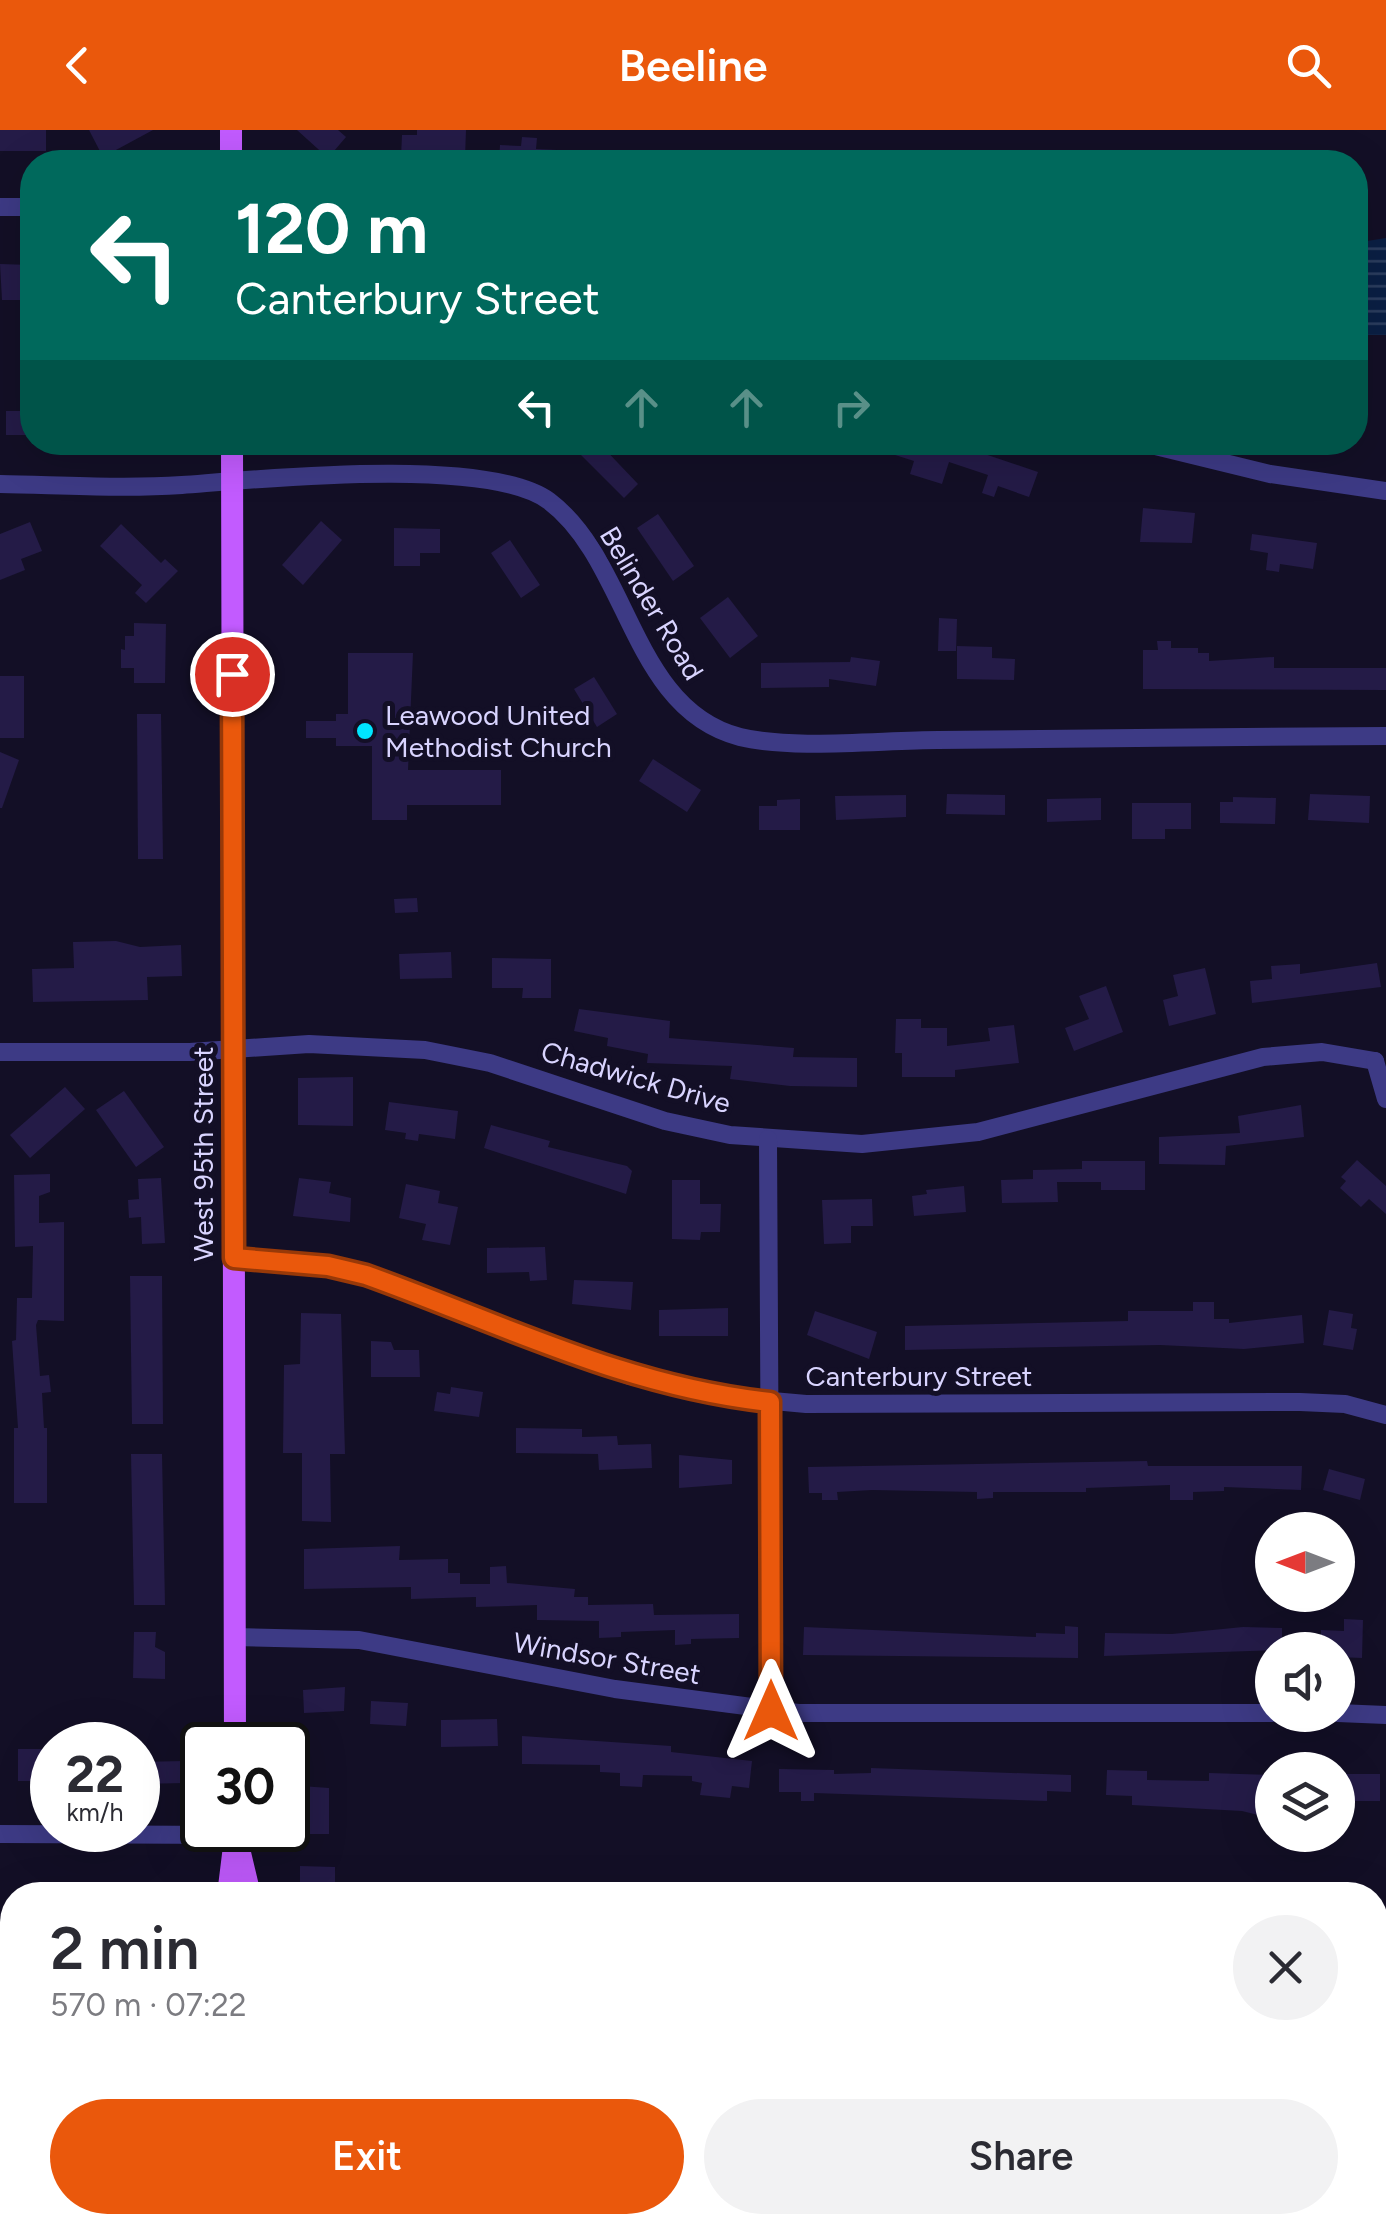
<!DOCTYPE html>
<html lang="en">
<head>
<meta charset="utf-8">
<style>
	body { margin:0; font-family:Figtree,sans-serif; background:#f2f2f3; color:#2b2b33; height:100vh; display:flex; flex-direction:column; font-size:38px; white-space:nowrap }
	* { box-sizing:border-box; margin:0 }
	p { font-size:32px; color:#7c7c81 }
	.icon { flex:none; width:55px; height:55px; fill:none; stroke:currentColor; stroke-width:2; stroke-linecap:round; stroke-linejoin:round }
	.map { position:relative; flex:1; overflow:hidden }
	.panel { position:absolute; left:0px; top:1752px; width:1388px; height:352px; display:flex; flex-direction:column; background:#fff; border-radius:40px 40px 0 0; box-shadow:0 10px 40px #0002 }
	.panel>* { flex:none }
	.top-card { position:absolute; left:20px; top:20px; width:1348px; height:305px; border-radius:40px; box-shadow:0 10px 40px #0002; background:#00695c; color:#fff; overflow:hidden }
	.needle { width:65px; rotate:270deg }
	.buttons { position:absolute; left:1255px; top:1382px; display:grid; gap:20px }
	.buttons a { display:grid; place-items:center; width:100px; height:100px; border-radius:50%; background:#fff; box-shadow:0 10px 40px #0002; font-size:50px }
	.speed { position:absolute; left:30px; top:1592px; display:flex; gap:20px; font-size:50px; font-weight:700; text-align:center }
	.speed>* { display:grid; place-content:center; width:130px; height:130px; border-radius:50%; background:#fff; box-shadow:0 10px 40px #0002; line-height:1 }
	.speed small { font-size:25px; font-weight:400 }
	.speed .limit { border:5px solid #111; border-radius:15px; background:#fff; color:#111 }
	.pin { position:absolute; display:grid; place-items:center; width:85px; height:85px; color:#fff; margin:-42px; border:5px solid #fff; border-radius:50%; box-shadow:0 2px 10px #0007 }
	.me { position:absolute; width:110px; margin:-55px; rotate:0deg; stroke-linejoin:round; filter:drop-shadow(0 0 8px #0008) }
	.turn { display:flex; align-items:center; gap:35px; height:210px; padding:0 50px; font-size:45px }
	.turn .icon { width:130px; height:130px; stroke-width:2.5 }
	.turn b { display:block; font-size:70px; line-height:85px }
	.lanes { display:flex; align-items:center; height:95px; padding:0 50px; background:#0003; justify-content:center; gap:50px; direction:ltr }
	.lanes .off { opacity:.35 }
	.round { display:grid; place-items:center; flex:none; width:105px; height:105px; border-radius:52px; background:#f2f2f3 }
	.summary { display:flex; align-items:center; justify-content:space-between; height:170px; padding:0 50px }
	h1 { font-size:60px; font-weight:600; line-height:75px }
	.action { display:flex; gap:20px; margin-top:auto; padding:20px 50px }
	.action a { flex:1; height:115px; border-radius:60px; background:#ea580c; color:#fff; font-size:40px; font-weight:600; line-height:115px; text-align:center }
	.action a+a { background:#f2f2f3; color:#2b2b33 }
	header { display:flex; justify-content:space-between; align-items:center; height:130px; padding:0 50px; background:#ea580c; color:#fff; font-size:45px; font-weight:600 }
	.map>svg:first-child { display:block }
	.cemetery { fill:url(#cemetery-stones) }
	.water { fill:url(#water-rules) }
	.building { fill:#241b47 }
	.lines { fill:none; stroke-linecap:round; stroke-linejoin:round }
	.minor { stroke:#3d3a85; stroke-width:18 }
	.major { stroke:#c25bff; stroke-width:22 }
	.route-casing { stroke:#983908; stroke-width:25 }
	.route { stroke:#ea580c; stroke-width:18 }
	.poi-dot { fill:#00e5ff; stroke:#130f26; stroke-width:4 }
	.labels { text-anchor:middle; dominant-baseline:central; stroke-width:10; stroke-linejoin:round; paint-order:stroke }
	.street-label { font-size:28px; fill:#d9d4ff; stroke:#130f26 }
	.poi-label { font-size:28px; fill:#d9d4ff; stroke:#130f26; text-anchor:start }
</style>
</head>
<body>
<header><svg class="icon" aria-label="back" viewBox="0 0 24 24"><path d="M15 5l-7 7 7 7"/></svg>Beeline<svg class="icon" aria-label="search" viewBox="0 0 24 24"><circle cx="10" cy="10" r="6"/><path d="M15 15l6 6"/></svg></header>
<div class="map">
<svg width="1386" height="2103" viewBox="0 0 1386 2103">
	<defs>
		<pattern id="cemetery-stones" width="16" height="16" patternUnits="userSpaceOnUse" patternTransform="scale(2.5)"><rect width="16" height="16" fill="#12302f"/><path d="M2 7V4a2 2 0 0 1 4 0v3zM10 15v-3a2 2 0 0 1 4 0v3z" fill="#344d4e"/></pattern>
		<pattern id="water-rules" width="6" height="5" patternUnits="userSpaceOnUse" patternTransform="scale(2.5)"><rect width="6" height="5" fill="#0a1f44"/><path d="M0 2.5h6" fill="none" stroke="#2d3f60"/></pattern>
	</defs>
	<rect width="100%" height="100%" fill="#130f26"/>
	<rect class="cemetery" x="66" y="2093" width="103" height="10"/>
	<polygon class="water" points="1386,108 1386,205 1355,205 1355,113"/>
	<g class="building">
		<rect x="0" y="0" width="46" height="21"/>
		<polygon points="89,0 153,0 103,27"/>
		<polygon points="297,0 338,0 346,7 328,28"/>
		<polygon points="417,0 466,0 465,28 401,27 402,5 417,5"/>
		<polygon points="522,7 537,8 536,19 578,21 578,32 499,32 500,15 521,16"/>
		<polygon points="0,134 32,135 32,170 2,170"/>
		<rect x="6" y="281" width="26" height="24"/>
		<polygon points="587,312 598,312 638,354 624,368 578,322"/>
		<polygon points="896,312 949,312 1038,342 1029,367 998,356 994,367 982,363 988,345 949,332 942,354 910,344 914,331 892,324"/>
		<polygon points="1143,378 1195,383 1192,413 1140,412"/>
		<polygon points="658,384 694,436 673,451 637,398"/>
		<polygon points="321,391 342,410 303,455 282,435"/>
		<polygon points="30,392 42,421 21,429 25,440 0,450 0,404"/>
		<polygon points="121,394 161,433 165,429 178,441 146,473 135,463 142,455 100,416"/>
		<polygon points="394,398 440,399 440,423 420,423 420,436 394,436"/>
		<polygon points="1252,404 1317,413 1313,439 1280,434 1279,442 1266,440 1268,423 1250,420"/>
		<polygon points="510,410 540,455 521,468 491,423"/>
		<polygon points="728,467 758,506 730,528 700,488"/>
		<polygon points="939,488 957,489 956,521 938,521"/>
		<polygon points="134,493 166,494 165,553 134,553 134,538 121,538 121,519 125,520 125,506 134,506"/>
		<polygon points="1157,511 1171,511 1171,518 1198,518 1198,523 1209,523 1209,531 1274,527 1274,538 1386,538 1386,560 1143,559 1143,520 1158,520"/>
		<polygon points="957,516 992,517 992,528 1015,529 1014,550 957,549"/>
		<polygon points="348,523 413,523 408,640 501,640 501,675 407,675 407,690 372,690 372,616 336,616 336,608 306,608 306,591 336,591 336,584 348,584"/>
		<polygon points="851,527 880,531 876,556 829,549 829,557 761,558 761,533 850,532"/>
		<rect x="0" y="546" width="24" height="62"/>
		<polygon points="594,547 617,584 597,597 574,559"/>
		<polygon points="137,584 161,584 163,729 138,729"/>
		<polygon points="0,622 19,630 2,678 0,678"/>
		<polygon points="653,629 701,660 687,682 639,651"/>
		<polygon points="947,664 1005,665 1005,685 946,684"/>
		<polygon points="1310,664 1370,666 1369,693 1308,690"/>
		<polygon points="906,665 906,687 836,690 835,666"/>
		<polygon points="1233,667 1276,668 1275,694 1220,693 1220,672 1233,672"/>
		<polygon points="1101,668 1101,690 1047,692 1047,669"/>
		<polygon points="800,669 800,700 759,700 759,676 777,676 777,670"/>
		<polygon points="1132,673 1191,673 1191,699 1165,699 1165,709 1132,709"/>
		<polygon points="417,768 418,782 395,783 394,769"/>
		<polygon points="116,811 140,817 181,815 182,846 147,847 148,870 33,872 32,839 74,838 73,812"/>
		<polygon points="451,822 452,848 400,849 399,824"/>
		<polygon points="492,828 551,829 551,868 522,868 523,858 492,858"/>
		<polygon points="1377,833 1381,857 1252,873 1250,851 1272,849 1271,836 1300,834 1300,844"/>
		<polygon points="1205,838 1216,884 1169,896 1163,870 1178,866 1173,845"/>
		<polygon points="1106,856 1123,902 1074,921 1065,898 1089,889 1079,866"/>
		<polygon points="579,879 670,891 669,908 794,918 793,927 857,928 857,957 790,956 730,949 732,936 647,933 648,924 607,916 608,908 574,901"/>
		<polygon points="896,889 921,889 921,898 947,898 947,916 990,911 988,898 1014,895 1019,933 955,940 955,947 902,947 902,923 895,923"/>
		<polygon points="353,947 353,996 298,995 298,948"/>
		<polygon points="65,957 85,979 30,1028 10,1005"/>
		<polygon points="124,961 164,1017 136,1037 96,980"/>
		<polygon points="389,972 458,981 455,1009 419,1004 418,1011 405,1009 406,1003 385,1000"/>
		<polygon points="1301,975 1304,1007 1226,1016 1225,1035 1159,1034 1159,1007 1240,1003 1238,986"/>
		<polygon points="491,995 550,1011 548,1017 627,1036 632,1041 626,1064 484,1018"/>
		<polygon points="1357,1030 1386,1056 1386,1084 1369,1069 1361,1077 1340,1058 1346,1051 1341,1047"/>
		<polygon points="1082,1031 1145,1031 1145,1060 1101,1060 1101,1052 1057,1052 1058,1072 1002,1073 1001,1050 1033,1049 1033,1040 1082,1039"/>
		<polygon points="50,1044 50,1062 39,1066 39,1093 64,1092 64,1191 38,1190 36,1195 40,1246 49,1245 51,1262 42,1263 44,1298 47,1298 47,1373 14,1373 14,1298 18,1298 12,1211 16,1210 17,1168 32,1168 33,1116 15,1117 14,1045"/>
		<polygon points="161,1048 165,1113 142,1114 141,1087 129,1088 128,1070 139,1069 138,1049"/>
		<polygon points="299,1048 331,1052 329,1063 351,1068 350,1092 293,1086"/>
		<polygon points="672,1050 700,1050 700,1074 721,1074 720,1102 701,1102 700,1110 672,1109"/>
		<polygon points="406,1054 440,1061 438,1073 458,1077 450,1115 422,1110 426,1094 399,1088"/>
		<polygon points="964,1056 966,1082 914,1086 912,1066 927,1064 926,1060"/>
		<polygon points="872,1069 873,1096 851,1096 851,1113 824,1114 822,1070"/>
		<polygon points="545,1117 547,1150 530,1151 529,1142 487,1143 487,1118"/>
		<polygon points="130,1146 162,1146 163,1294 132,1294"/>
		<polygon points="574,1150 633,1152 631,1180 572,1174"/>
		<polygon points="1193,1172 1214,1172 1214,1189 1229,1189 1229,1193 1302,1185 1304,1213 1244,1219 1160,1215 905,1220 905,1196 1128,1191 1128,1181 1193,1181"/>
		<polygon points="728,1178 728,1206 659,1206 659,1180"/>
		<polygon points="1329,1180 1353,1184 1351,1198 1357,1199 1353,1220 1323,1215"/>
		<polygon points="815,1181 877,1202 869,1229 807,1205"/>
		<polygon points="301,1183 341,1184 345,1324 330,1324 331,1392 302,1391 302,1323 283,1323 284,1235 300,1234"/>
		<polygon points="371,1211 391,1212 394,1220 419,1220 420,1247 371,1247"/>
		<polygon points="451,1257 483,1262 479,1287 434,1281 437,1262 450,1264"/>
		<polygon points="516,1298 582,1299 582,1307 617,1306 618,1315 651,1314 652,1338 599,1340 598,1324 516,1323"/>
		<polygon points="131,1324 162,1324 165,1475 134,1475"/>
		<polygon points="679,1325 732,1330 732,1354 679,1358"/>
		<polygon points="1147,1331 1148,1336 1302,1336 1301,1360 1224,1357 1224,1361 1193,1362 1193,1370 1170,1370 1170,1355 1086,1358 1086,1362 993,1362 993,1368 977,1369 977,1362 872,1360 837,1362 838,1370 822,1370 822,1363 809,1363 808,1337"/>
		<polygon points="1329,1339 1365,1349 1360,1370 1323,1360"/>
		<polygon points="400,1416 399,1430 448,1429 448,1443 460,1443 460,1454 490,1454 490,1437 506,1436 507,1453 575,1459 574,1467 588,1467 588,1475 653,1474 654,1485 739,1484 739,1508 691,1509 691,1514 675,1515 675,1500 621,1502 621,1507 599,1508 599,1491 537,1490 537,1475 476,1477 476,1467 411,1469 411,1457 304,1459 304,1419"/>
		<polygon points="1344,1489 1363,1490 1362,1528 1338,1527 1338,1520 1321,1520 1321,1500 1344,1501"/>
		<polygon points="1065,1496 1078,1497 1078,1528 803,1525 804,1497 1036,1507 1036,1503 1065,1504"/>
		<polygon points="1243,1497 1282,1498 1282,1520 1104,1526 1105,1503 1172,1504"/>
		<polygon points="134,1502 156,1502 155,1517 165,1522 165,1549 133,1548"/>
		<polygon points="345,1557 344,1581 304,1583 303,1560"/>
		<polygon points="371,1571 408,1573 406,1596 370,1594"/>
		<polygon points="497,1589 498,1616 441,1617 441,1590"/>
		<polygon points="522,1606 671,1616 671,1622 752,1631 749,1658 732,1656 730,1668 700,1665 702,1653 692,1651 692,1646 643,1645 642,1657 620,1656 620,1643 600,1642 600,1635 522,1634"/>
		<rect x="18" y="1619" width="34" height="32"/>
		<polygon points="184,1631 185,1653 138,1654 138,1632"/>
		<polygon points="871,1638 1071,1645 1071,1662 1047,1661 1047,1671 814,1663 814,1671 801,1671 801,1662 779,1662 779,1639 834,1640 834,1644 871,1643"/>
		<polygon points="1107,1640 1147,1641 1147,1650 1209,1651 1209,1643 1272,1645 1272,1691 1258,1691 1258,1685 1242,1681 1132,1675 1132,1666 1106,1665"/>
		<rect x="1338" y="1644" width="42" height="27"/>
		<polygon points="301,1656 329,1658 329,1704 302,1704"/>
		<polygon points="300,1736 335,1737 335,1765 300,1765"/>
	</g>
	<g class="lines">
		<g class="minor">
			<polyline points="0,77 32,77"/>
			<polyline points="1139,312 1270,344 1386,361"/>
			<path d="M0 354C60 355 122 359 182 355 262 349 488 326 549 371 630 432 631 579 740 607 793 620 882 610 938 610 1087 608 1237 607 1386 606"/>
			<polyline points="0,922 190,922 309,914 425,920 490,933 665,991 730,1005 862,1014 978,1002 1263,927 1322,922 1375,931"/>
			<polyline points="1375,931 1386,969"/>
			<polyline points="768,1009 771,1581"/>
			<polyline points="233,1128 329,1136 366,1145 630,1246 717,1266 806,1274 1300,1272 1345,1274 1386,1285"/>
			<polyline points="234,1507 359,1510 615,1559 798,1583 1272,1583"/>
			<polyline points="1338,1583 1386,1585"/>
			<polyline points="0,1704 236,1705"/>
			<polyline points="1375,1983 1386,1973"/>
			<polyline points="904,2092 905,2103"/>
			<polyline points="1354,2092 1367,2103"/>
		</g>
		<g class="major">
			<polyline points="231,0 231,32"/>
			<polyline points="232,312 235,1615"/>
			<polyline points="240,1723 250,1765"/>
			<polyline points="228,1765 236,1700"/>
			<polyline points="221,2092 221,2103"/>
			<polyline points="255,2092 255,2103"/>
		</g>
	</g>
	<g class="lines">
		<defs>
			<path id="route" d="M232 544 234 1128 328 1136 366 1145C500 1193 626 1257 770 1272L771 1581"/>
		</defs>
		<use href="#route" class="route-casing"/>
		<use href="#route" class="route"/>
	</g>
	<circle class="poi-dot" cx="365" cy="601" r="10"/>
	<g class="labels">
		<g class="street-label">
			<text transform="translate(652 473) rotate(59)">Belinder Road</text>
			<text transform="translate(636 947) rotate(16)">Chadwick Drive</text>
			<text transform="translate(203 1024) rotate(-90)">West 95th Street</text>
			<text x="919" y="1246">Canterbury Street</text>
			<text transform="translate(607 1528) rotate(10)">Windsor Street</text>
		</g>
		<g class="poi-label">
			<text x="385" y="585">Leawood United<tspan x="385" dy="32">Methodist Church</tspan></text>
		</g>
	</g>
</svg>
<div class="buttons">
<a><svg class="needle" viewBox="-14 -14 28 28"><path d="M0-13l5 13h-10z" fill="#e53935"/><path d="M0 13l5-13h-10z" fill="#7c7c81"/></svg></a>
<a><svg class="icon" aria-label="sound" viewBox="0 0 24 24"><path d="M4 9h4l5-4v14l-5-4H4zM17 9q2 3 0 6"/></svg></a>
<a><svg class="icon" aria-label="layers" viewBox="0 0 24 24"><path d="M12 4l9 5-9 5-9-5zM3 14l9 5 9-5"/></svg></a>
</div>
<div class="speed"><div>22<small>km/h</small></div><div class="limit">30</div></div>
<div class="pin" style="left:232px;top:544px;background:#d93025"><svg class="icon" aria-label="arrive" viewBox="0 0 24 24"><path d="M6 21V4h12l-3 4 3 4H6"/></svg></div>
<svg class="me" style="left:771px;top:1581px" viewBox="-20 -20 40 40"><path d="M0-17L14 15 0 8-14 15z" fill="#ea580c" stroke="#fff" stroke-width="4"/></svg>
<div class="top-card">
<div class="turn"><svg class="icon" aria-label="left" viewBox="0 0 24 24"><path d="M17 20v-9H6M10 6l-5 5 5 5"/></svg><div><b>120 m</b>Canterbury Street</div></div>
<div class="lanes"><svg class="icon" aria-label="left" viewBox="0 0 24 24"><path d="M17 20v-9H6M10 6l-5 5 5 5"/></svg><svg class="icon off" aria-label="ahead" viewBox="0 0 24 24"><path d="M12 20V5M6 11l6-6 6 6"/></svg><svg class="icon off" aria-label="ahead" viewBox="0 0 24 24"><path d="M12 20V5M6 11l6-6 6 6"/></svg><svg class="icon off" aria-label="right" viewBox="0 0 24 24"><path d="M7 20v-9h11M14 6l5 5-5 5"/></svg></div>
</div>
<section class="panel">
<div class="summary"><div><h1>2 min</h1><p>570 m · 07:22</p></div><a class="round"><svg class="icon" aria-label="close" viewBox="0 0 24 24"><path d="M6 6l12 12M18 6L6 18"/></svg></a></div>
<div class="action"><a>Exit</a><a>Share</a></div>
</section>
</div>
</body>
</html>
